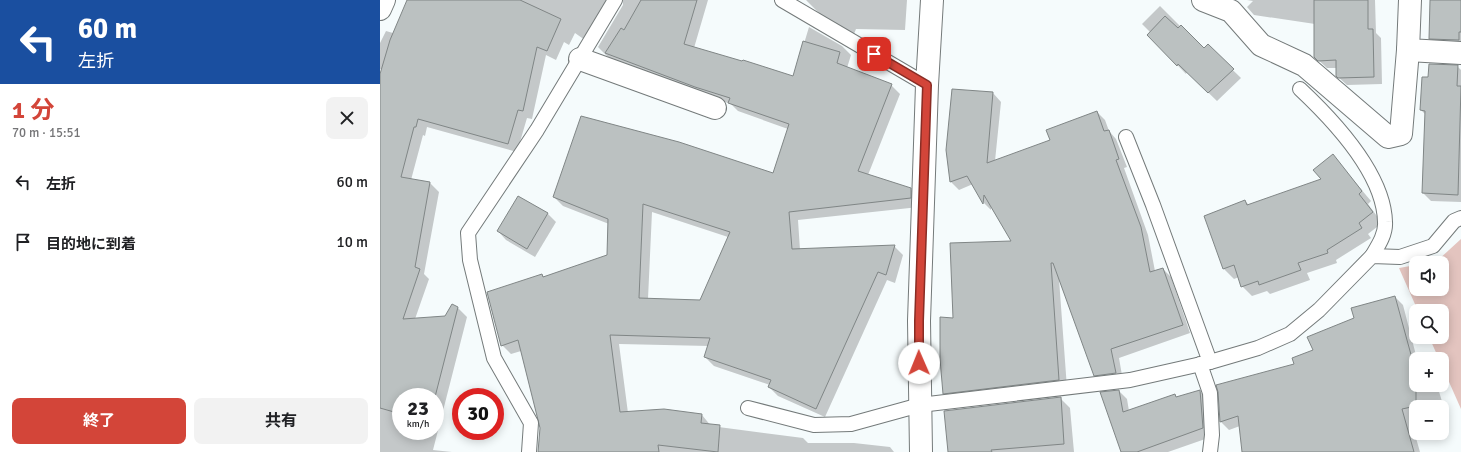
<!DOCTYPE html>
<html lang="ja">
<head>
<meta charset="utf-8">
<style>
	body { margin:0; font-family:Signika,"Noto Sans JP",sans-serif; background:#f2f2f2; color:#202124; height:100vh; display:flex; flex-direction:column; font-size:15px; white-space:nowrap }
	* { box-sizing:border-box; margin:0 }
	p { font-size:13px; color:#757577 }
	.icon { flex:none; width:22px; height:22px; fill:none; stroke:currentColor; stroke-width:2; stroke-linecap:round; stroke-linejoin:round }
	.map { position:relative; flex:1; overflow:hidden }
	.panel { display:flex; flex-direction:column; background:#fff; width:380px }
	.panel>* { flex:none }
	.hud { background:#1a4fa0; color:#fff; overflow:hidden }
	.fabs { position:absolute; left:1029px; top:256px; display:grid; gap:8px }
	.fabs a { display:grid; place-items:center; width:40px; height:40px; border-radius:8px; background:#fff; box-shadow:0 2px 10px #0003; font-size:20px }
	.speed { position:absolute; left:12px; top:388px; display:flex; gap:8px; font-size:20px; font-weight:700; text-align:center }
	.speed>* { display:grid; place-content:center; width:52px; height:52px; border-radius:50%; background:#fff; box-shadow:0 2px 10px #0003; line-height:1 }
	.speed small { font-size:10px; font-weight:400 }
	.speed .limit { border:6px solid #d22; background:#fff; color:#111 }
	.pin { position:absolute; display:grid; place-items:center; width:34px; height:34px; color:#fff; margin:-17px; border-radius:8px; box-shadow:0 2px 6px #0006 }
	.me { position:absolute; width:44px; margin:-22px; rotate:359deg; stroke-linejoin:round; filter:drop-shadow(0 0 3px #0008) }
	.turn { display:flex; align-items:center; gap:14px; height:84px; padding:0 12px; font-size:18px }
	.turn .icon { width:52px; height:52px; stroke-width:2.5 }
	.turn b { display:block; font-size:28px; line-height:34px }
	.round { display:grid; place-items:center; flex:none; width:42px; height:42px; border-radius:8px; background:#f2f2f2 }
	.headline { display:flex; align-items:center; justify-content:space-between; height:68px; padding:0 12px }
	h1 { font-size:24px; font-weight:700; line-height:30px; color:#d34539 }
	.action { display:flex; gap:8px; margin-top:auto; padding:8px 12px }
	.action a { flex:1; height:46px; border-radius:8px; background:#d34539; color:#fff; font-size:16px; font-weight:700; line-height:46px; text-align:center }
	.action a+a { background:#f2f2f2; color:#202124 }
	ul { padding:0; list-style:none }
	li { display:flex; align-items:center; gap:12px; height:60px; padding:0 12px }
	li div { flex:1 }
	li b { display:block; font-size:15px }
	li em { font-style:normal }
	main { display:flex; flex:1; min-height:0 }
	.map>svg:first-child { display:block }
	.green { fill:#e3c4bf }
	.shadow { fill:#0003; fill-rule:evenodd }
	.building { fill:#bbc1c1; stroke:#808686; fill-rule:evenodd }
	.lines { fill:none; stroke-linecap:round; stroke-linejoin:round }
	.lane-casing { stroke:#747a7a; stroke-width:16 }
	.street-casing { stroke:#747a7a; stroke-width:24 }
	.lane { stroke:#fff; stroke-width:14 }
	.street { stroke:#fff; stroke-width:22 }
	.route-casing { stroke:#892d25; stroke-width:10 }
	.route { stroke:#d34539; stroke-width:7 }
</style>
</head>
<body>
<main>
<section class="panel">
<div class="hud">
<div class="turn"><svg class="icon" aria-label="left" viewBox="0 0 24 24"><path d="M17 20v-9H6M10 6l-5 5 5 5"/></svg><div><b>60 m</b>左折</div></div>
</div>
<div class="headline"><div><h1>1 分</h1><p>70 m · 15:51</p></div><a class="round"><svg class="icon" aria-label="close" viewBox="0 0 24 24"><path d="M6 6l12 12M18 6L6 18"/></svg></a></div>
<ul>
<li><svg class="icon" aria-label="left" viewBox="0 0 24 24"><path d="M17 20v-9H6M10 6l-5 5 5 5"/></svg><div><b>左折</b></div><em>60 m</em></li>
<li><svg class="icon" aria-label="arrive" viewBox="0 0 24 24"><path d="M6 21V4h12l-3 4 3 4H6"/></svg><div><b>目的地に到着</b></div><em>10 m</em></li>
</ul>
<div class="action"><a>終了</a><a>共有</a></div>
</section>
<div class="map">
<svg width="1081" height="452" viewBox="0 0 1081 452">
	<rect width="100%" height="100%" fill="#f5fbfc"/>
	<polygon class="green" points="1081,239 1081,409 1062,366 1062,359 1059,359 1049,337 1062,337 1062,311 1038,311 1019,268 1036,265 1036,289 1062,289 1062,263 1048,263 1057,261"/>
	<g class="shadow">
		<path d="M28 0H228L212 45 195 33 189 45 184 42 176 60 166 55 152 119 147 118 137 152 47 127 45 136 43 135 31 180 50 183 59 192 44 274 49 279 35 319 65 317 77 307 87 317 53 450 72 452H0V80L3 70 0 69V43L6 31 13 33ZM21 397H55V431H21Z"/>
		<path d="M243 0H328L314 48 414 77 429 27 462 46 471 55 467 68 511 85 520 94 488 175 530 189 540 198 539 207 418 220 420 250 514 246 523 255 515 283 507 280 445 417 398 396 389 387 390 385 334 366 325 357 329 346 239 344 248 413 322 415 331 426 423 438 428 443H474L510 447 514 452H159L161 427 141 351 131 354 122 345 162 275 164 277 228 256 229 224 183 206 174 197 394 174 408 129 358 111 351 104 240 65 227 56 218 47 243 5ZM272 212 348 237 320 301 268 299Z"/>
		<polygon points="426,0 527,0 525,30 476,29 474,34 441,15"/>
		<polygon points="867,0 995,0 996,33 1001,38 1002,84 967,85 957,76 957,68 947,68 935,57 935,24 874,15 867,7 873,1"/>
		<polygon points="1052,0 1081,0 1081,48 1059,47 1050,38"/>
		<polygon points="780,6 824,50 828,46 861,78 837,101 807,72 806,74 768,35 770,32 762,24"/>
		<polygon points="1077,66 1081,70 1081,202 1051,201 1043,193 1046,115 1041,110 1049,78"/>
		<polygon points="613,93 621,102 615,161 671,141 717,112 725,120 729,131 736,139 747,167 744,168 768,235 775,271 783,269 791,277 810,333 739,358 743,381 723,383 715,375 679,279 687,388 572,401 564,393 574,319 632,241 611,206 611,210 604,203 593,184 579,190 571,182 567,150"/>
		<polygon points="953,156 991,201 988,204 1002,223 988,234 991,238 956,260 957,263 927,273 930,280 890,294 887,291 872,296 862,286 859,277 854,279 844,269 825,216 865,201 869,205 942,180"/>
		<polygon points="139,197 168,214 176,222 155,257 126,240 118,231"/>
		<polygon points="1015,297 1023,305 1037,359 1036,385 1057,385 1064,408 1036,407 1036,416 1030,417 1040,452 864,452 860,426 849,430 841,422 839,392 915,364 975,319"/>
		<polygon points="739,391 747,399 749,411 795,396 797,398 820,391 828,400 831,437 788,452 742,452"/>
		<polygon points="680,398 690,408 694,452 569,452"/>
	</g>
	<g class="building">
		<polygon points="27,0 140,0 181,19 167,51 157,47 143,111 138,110 128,144 38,119 36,127 34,127 21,177 50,182 35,267 40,269 23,319 65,316 72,304 78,307 55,397 21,397 21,414 0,408 0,74 10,40"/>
		<path d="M261 0H317L304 44 362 61 363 60 413 76 423 41 460 52 457 63 512 84 478 171 531 188V198L409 212 412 249 515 245 506 275 498 272 436 409 388 387 391 380 324 357 330 338 230 335 240 412 284 409 322 414 321 423 340 425 338 452 278 445 279 452H158L160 428 138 340 121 346 107 292 162 274 163 277 227 255 228 219 173 197 201 116 299 142 393 173 409 124 348 103 350 98 315 87 225 53 241 28 244 30ZM263 204 350 232 320 300 259 298Z"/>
		<polygon points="934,0 988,0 988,29 993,29 994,77 958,78 956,76 956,60 938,61 934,57"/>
		<polygon points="1050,0 1081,0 1081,32 1079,32 1079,40 1049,39"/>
		<polygon points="785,16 798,28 801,25 824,48 828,44 854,69 828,93 798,64 797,66 767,35"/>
		<polygon points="1049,64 1078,65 1077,86 1081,86 1078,195 1042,193 1045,111 1040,110 1042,77 1048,77"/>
		<polygon points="572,89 613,92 607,163 670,140 666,130 717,111 724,131 729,130 739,159 736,160 761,227 770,272 783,268 803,325 731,349 736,373 714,376 673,263 671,263 679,380 563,394 560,359 560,317 573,318 570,243 631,241 604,195 603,204 587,176 570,182 566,150"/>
		<polygon points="953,154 982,191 979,194 993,212 979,223 982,228 947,250 948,253 918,263 921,270 879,285 878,281 861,287 854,265 843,269 824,216 865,200 867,205 941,179 933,170"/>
		<polygon points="138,196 168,213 147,249 117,231"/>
		<polygon points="1015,296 1036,373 1036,406 1022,409 1034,452 862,452 858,416 840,422 838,392 836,385 914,364 912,358 933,350 927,337 974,318 971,308"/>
		<polygon points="739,390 743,412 795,394 796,397 820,390 823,428 757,452 741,452 720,392"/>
		<polygon points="681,397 684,444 611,450 612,452 568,452 564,411"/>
	</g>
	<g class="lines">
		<defs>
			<g id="lane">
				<polyline points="402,0 547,85"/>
				<path d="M920 89C953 120 1004 173 1005 222 1006 234 998 246 992 256"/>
				<polyline points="746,137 773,205 830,362"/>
				<polyline points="820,364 830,393 832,435 830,452"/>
				<polyline points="368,408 434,425 471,424 540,405 750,380 830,362 878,348 910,334 939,310 992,256 1020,257 1053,246 1074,221 1081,218"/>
				<polyline points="149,452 151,423 114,358 90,260 88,233 157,130 235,0"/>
			</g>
			<g id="street">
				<polyline points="823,0 851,11 881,45 924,65 1008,137 1021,134 1028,50"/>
				<polyline points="1030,0 1028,50 1081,53"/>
				<polyline points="0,9 4,0"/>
				<polyline points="200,59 335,108"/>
				<polyline points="541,452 539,321 547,85 552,0"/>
			</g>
		</defs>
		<use href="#lane" class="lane-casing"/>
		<use href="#street" class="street-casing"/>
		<use href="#lane" class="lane"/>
		<use href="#street" class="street"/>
	</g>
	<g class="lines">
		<defs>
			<polyline id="route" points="494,54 547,85 539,321 539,363"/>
		</defs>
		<use href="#route" class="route-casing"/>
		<use href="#route" class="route"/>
	</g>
</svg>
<div class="fabs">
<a><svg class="icon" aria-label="sound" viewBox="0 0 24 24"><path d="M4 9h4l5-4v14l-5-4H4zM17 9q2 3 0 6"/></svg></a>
<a><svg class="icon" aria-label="search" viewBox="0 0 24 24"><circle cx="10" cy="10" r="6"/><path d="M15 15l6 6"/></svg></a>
<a>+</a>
<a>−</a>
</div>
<div class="speed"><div>23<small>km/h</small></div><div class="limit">30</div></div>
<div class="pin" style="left:494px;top:54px;background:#d93025"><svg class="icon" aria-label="arrive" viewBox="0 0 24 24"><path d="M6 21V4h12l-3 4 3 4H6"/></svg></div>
<svg class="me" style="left:539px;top:363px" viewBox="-20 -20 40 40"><circle r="19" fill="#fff"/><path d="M0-13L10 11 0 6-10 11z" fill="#d34539"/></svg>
</div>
</main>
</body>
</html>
